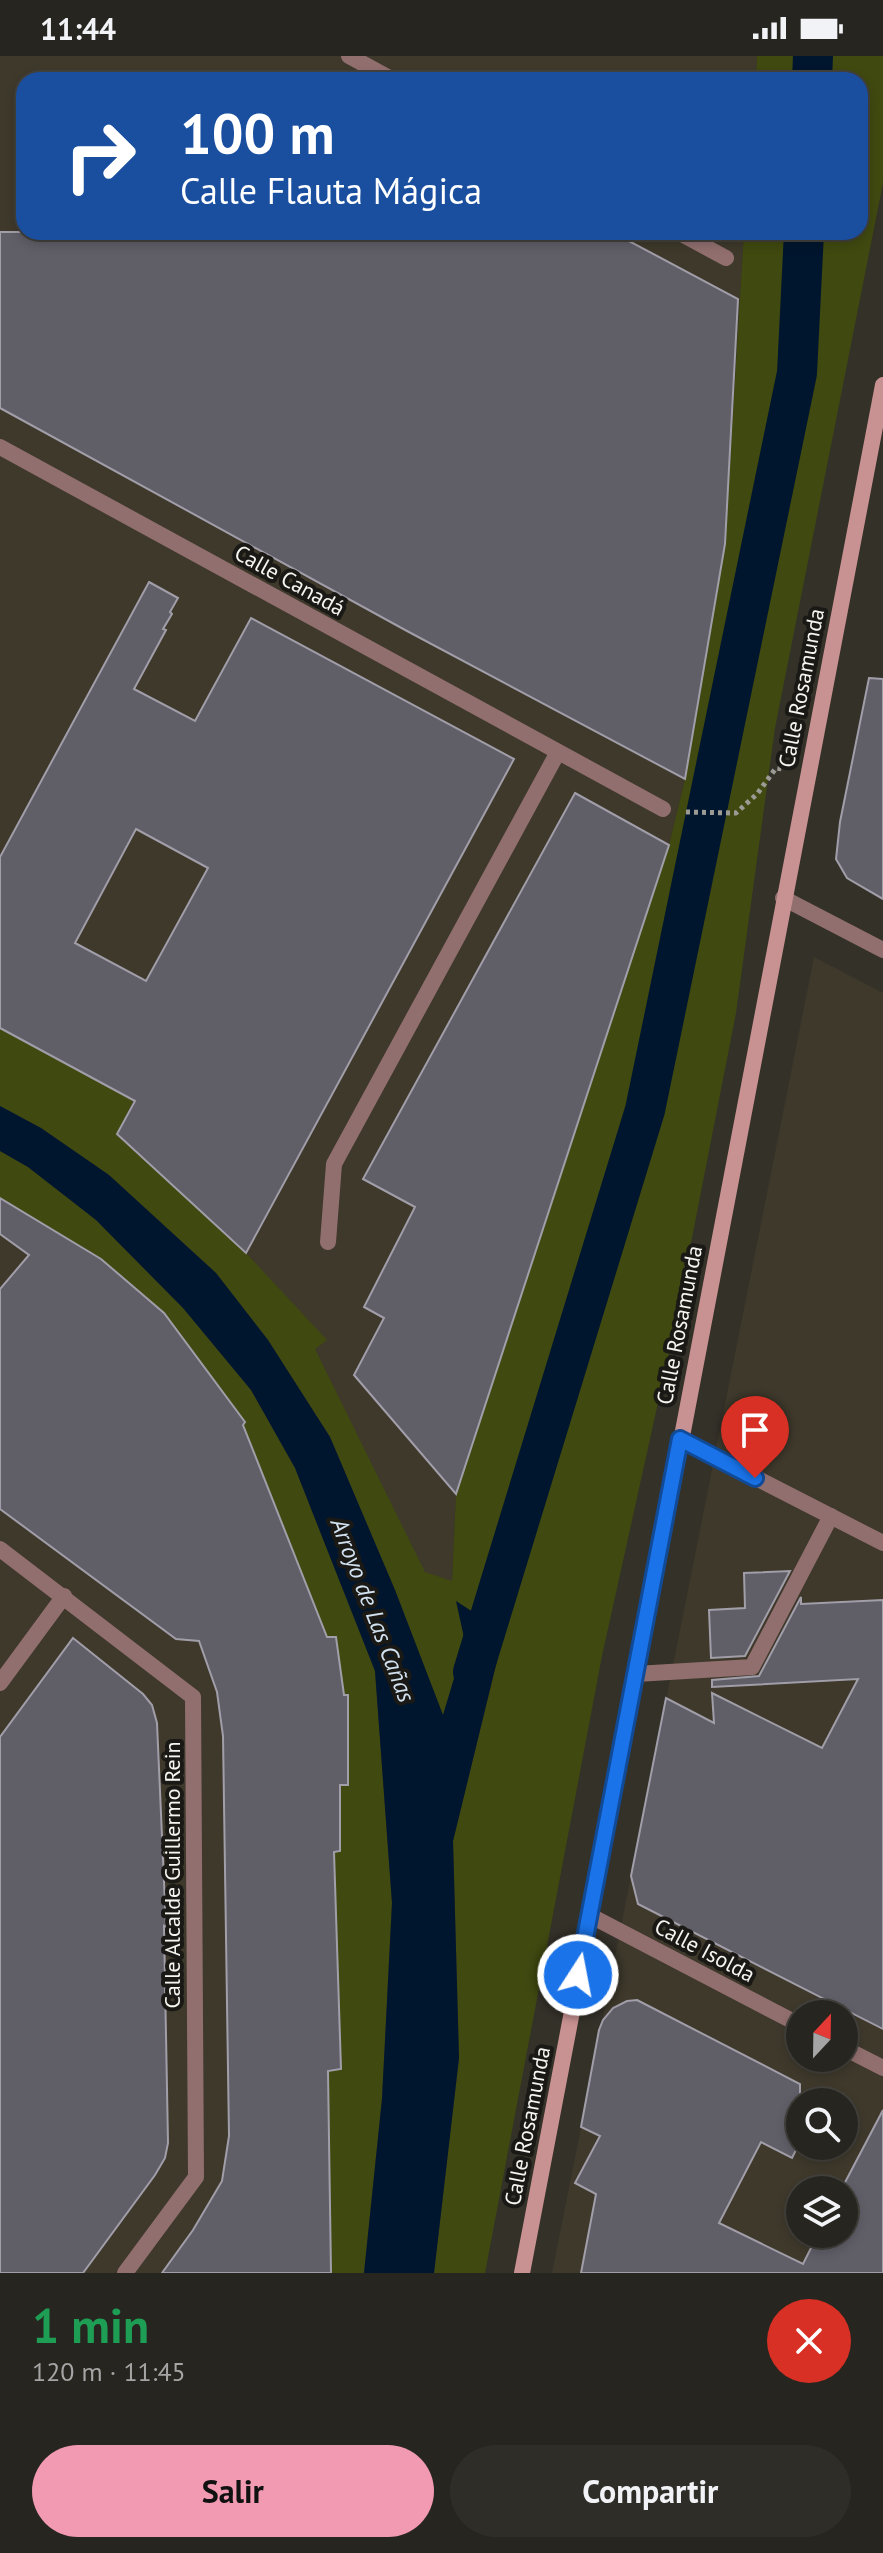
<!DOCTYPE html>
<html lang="es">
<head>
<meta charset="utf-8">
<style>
	body { margin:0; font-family:"PT Sans",sans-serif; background:#2f2d28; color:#f1f3f6; height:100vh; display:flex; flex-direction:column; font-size:30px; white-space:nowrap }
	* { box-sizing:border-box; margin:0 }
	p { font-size:26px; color:#a4a5a4 }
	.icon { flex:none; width:44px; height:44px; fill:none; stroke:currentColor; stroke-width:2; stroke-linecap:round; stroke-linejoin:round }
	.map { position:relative; height:2217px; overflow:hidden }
	.sheet { display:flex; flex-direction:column; background:#27251f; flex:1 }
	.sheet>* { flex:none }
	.hud { position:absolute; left:16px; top:16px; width:852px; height:168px; border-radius:24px; box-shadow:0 4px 12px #0003,0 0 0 2px #43423d; background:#1a4fa0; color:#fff; overflow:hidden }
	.needle { width:52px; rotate:22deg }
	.controls { position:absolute; left:786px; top:1944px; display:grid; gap:16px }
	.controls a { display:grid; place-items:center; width:72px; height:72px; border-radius:50%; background:#27251f; box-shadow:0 4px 12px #0003,0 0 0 2px #43423d; font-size:40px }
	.pin { position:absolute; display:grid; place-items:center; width:68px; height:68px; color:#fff; margin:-82px -34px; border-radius:50% 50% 50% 0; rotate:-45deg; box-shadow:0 0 8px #0007 }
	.pin .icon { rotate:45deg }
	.me { position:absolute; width:88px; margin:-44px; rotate:11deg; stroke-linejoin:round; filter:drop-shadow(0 0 6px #0008) }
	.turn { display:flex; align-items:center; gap:28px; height:168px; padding:0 32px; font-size:36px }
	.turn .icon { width:104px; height:104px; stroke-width:2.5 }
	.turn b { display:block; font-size:56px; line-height:68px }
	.round { display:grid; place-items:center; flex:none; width:84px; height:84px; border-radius:42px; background:#2f2d28 }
	.head { display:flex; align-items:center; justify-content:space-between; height:136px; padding:0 32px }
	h1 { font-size:48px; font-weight:700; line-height:60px; color:#1e9e55 }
	.action { display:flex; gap:16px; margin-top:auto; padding:16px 32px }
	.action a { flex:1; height:92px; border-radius:48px; background:#f19ab1; color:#111; font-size:32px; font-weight:700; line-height:92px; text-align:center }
	.action a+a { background:#2f2d28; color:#f1f3f6 }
	.status { display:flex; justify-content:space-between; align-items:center; height:56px; padding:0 40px; background:#27251f; direction:ltr }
	.status svg { height:22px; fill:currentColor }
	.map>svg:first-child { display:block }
	.built { fill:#3e392b; fill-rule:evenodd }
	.green { fill:#404910 }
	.water { fill:#00162e }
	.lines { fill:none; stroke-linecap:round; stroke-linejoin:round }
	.canal { stroke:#00162e; stroke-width:40 }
	.building { fill:#605e67; stroke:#a19ea9; stroke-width:2; fill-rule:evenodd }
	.path { stroke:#9c9a94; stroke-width:5; stroke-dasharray:4 4; stroke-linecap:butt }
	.service { stroke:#926f6f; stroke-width:16 }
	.minor { stroke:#926f6f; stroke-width:16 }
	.secondary { stroke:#c99292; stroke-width:16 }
	.route-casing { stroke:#114b97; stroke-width:20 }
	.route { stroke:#1a73e8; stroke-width:14 }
	.labels { text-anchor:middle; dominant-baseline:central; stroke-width:8; stroke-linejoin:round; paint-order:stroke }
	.street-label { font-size:22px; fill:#f6f5ef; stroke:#1a1915 }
	.water-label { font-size:24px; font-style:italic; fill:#d3e2f0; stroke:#1a1915 }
</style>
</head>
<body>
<div class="status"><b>11:44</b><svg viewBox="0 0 49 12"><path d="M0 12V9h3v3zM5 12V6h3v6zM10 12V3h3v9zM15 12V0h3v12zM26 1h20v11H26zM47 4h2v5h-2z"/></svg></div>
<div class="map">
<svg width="883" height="2217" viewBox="0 0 883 2217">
	<rect width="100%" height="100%" fill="#343129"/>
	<g class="built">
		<polygon points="0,0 757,0 756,24 24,24 24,176 744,176 725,488 685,723 669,789 456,1438 452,1525 345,1639 348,1639 348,1729 340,1730 340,1795 334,1796 341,2013 328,2016 331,2217 0,2217"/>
		<path d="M814 901 883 937V2217H552ZM800 1958H844V2002H800ZM800 2046H844V2090H800ZM800 2134H844V2178H800Z"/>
	</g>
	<g class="green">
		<polygon points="757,0 883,0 883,127 775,672 736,957 673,1279 602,1600 485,2217 434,2217 459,2002 453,1785 504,1576 465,1586 443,1660 395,1534 330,1381 268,1284 216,1217 109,1119 41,1072 0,1050 0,972 133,1045 117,1079 246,1197 327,1284 315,1293 425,1516 452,1525 456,1438 669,789 685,723 725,488 744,176 860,176 860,24 756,24"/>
		<polygon points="0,1095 28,1111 96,1164 183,1252 251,1334 295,1412 375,1615 392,1847 382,2043 364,2217 331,2217 328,2015 341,2013 334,1796 340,1795 340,1729 348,1728 348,1639 344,1639 336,1581 327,1581 243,1369 245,1366 164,1257 99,1201 0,1142"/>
	</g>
	<polygon class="water" points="0,1050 41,1072 109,1119 216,1217 268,1284 330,1381 395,1534 443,1659 465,1586 456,1545 504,1576 453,1785 459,2002 434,2217 364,2217 382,2043 392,1847 375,1615 295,1412 251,1334 183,1252 96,1164 28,1111 0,1095"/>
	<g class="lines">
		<g class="canal">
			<polyline points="812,24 813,0"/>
			<polyline points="473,1616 645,1054 797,317 804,176"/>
		</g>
	</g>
	<g class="building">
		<polygon points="0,176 612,176 738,243 725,488 685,723 407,575 0,352"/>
		<path d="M149 526 178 542 170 556 172 558 163 573 166 574 134 633 195 665 251 562 514 703 246 1197 117 1078 135 1045 0 972V801ZM136 773 208 812 146 925 75 887Z"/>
		<polygon points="869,622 883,623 883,843 847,822 836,803 840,766"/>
		<polygon points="575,737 669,789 456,1438 354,1319 384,1262 364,1251 415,1151 363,1123"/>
		<polygon points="0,1142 101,1203 164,1257 245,1366 243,1369 327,1581 336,1581 344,1639 348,1639 348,1729 340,1729 340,1795 334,1796 341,2013 328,2015 331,2217 162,2217 193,2174 222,2125 229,2080 223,1680 217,1636 199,1585 176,1583 0,1453 0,1233 29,1199 0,1178"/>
		<polygon points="790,1515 745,1600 711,1602 709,1554 745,1552 744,1517"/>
		<polygon points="801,1541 801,1548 883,1544 883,1973 638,1848 631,1820 666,1642 714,1667 712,1637 822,1692 858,1623 712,1631 712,1624 759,1620"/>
		<polygon points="73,1582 143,1638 152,1649 157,1667 166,1871 164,1870 168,2087 165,2102 155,2119 83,2217 0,2217 0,1681"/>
		<polygon points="637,1944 800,2028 800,2086 792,2102 761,2086 719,2167 803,2208 818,2178 844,2178 844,2134 841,2134 883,2054 883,2217 581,2217 596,2138 575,2127 600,2080 581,2071 599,1974 603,1964 613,1952 627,1945"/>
	</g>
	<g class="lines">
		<polyline class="path" points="686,756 736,757 757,738 776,712 782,713"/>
		<polyline class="service" points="636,1618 752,1611 831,1460"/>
		<g class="minor">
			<polyline points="349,0 393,24"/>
			<polyline points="678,176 726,202"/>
			<polyline points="0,391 663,753"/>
			<polyline points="783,842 883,894"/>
			<polyline points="328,1186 334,1108 558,696"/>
			<polyline points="680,1383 883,1487"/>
			<polyline points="0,1493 193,1641 196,2121 125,2217"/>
			<polyline points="0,1627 64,1540"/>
			<polyline points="589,1859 800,1969"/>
			<polyline points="844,1992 883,2012"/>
		</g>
		<polyline class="secondary" points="522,2217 883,329"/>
	</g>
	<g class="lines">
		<defs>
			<polyline id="route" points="578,1919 680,1383 755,1422"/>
		</defs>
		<use href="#route" class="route-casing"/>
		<use href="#route" class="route"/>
	</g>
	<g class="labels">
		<g class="street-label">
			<text transform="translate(290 524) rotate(29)">Calle Canadá</text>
			<text transform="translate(801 632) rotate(-79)">Calle Rosamunda</text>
			<text transform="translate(679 1269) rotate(-79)">Calle Rosamunda</text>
			<text transform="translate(172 1819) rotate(-90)">Calle Alcalde Guillermo Rein</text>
			<text transform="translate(705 1894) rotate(28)">Calle Isolda</text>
			<text transform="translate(527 2070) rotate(-79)">Calle Rosamunda</text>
		</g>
		<g class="water-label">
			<text transform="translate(373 1554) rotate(69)">Arroyo de Las Cañas</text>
		</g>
	</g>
</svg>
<div class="controls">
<a><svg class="needle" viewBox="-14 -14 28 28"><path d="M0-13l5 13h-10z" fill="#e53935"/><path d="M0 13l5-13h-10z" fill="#a4a5a4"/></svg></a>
<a><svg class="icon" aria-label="search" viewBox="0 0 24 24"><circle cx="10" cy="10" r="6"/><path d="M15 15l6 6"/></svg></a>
<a><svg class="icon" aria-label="layers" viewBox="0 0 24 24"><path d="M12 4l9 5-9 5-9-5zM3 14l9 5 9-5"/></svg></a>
</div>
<div class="pin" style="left:755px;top:1422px;background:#d93025"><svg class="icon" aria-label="arrive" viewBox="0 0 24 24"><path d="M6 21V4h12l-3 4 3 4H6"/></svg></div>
<svg class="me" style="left:578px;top:1919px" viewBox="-20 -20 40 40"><circle r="17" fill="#1a73e8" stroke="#fff" stroke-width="3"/><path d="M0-11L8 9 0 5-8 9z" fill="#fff"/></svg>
<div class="hud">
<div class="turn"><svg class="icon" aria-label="right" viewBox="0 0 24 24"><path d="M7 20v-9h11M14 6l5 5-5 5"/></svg><div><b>100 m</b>Calle Flauta Mágica</div></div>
</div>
</div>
<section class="sheet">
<div class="head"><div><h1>1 min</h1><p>120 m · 11:45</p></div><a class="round" style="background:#d93025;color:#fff"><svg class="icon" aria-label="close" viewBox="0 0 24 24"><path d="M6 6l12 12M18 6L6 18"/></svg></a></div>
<div class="action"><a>Salir</a><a>Compartir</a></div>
</section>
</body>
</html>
